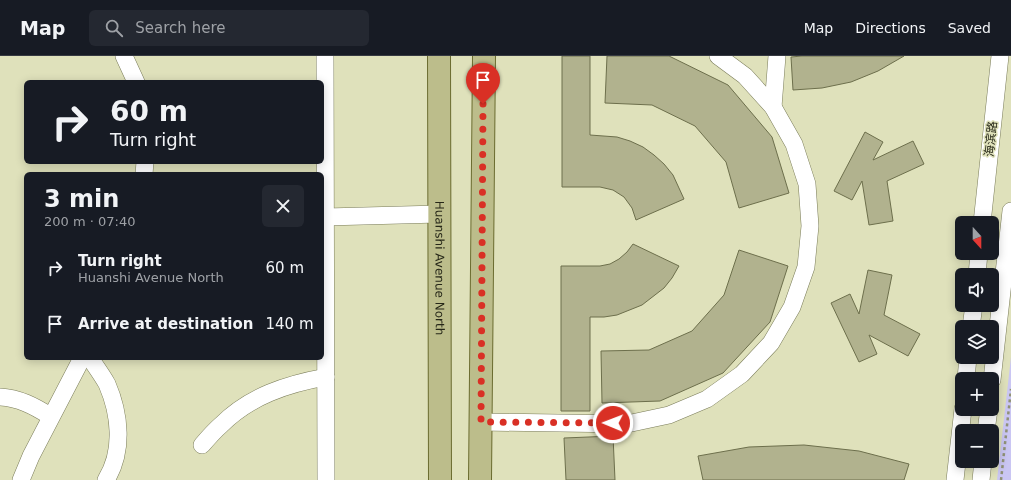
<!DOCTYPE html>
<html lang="en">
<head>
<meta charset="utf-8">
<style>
	body { margin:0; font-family:"DejaVu Sans","Noto Sans SC",sans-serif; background:#242831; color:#f1f3f6; height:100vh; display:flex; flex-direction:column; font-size:15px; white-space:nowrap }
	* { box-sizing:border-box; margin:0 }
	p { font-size:13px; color:#9ea1a6 }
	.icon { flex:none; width:22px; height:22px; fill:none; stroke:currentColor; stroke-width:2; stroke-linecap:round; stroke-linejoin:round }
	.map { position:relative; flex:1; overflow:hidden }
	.drawer { position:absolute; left:24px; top:116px; width:300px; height:188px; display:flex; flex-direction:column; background:#171b24; border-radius:6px; box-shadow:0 2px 10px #0003 }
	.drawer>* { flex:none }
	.top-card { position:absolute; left:24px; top:24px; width:300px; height:84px; border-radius:6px; box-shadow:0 2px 10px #0003; background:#171b24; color:#f1f3f6; overflow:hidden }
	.needle { width:26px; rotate:159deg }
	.tools { position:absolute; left:955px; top:160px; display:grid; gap:8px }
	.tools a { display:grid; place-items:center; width:44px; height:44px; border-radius:6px; background:#171b24; box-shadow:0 2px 10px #0003; font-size:20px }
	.pin { position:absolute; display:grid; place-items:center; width:34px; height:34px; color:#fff; margin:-41px -17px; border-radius:50% 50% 50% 0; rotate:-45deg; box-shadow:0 0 4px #0007 }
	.pin .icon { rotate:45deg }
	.me { position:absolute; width:44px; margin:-22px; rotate:271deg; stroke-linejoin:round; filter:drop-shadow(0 0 3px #0008) }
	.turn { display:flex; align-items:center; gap:14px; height:84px; padding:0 20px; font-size:18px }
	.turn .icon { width:52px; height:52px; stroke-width:2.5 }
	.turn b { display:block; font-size:28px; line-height:34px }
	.round { display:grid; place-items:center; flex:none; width:42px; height:42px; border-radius:6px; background:#242831 }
	.head { display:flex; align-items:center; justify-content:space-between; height:68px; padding:0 20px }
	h1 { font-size:24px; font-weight:600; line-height:30px }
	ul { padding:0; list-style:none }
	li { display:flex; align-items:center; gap:12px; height:56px; padding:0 20px }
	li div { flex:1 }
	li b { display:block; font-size:15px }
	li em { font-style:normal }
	header { display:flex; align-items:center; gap:24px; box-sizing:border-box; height:56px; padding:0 20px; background:#171b24; border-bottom:1px solid #363941 }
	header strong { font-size:19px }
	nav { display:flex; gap:22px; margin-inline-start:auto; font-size:14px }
	.search { width:280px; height:36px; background:#242831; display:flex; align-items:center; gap:10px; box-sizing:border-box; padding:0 14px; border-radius:6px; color:#9ea1a6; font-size:15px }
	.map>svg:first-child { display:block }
	.green { fill:#cac6f3 }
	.building { fill:#b1b28e; stroke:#6d6f4c }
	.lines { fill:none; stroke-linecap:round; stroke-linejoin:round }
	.minor-casing { stroke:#7a7c59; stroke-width:18 }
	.major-casing { stroke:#6b6c30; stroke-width:24 }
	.path { stroke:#909276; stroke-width:2.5; stroke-dasharray:3 3; stroke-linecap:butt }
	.minor { stroke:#fff; stroke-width:17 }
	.major { stroke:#bcbd8b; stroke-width:22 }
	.route { stroke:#d93025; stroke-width:7; stroke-dasharray:0 12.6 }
	.labels { text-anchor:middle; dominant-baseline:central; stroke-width:3; stroke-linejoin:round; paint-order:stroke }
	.street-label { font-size:12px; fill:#262718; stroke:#dfe1bb }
</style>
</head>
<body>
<header>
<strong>Map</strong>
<div class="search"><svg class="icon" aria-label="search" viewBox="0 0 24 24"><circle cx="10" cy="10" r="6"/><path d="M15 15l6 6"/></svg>Search here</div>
<nav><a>Map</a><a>Directions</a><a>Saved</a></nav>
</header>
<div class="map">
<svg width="1011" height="424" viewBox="0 0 1011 424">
	<rect width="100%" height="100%" fill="#dfe1bb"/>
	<polygon class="green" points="1011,301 1011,424 997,424"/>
	<g class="building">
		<polygon points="562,0 590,0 590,79 617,81 630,85 643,91 654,99 664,108 673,119 684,143 636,164 632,152 624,141 613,134 600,131 562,131"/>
		<polygon points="607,0 669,0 728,29 772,81 789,137 739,152 726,106 695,70 652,49 605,47"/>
		<polygon points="802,0 904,0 878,15 851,26 822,32 793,34 791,1"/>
		<polygon points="865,76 883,86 873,104 913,85 924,108 887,125 893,165 869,169 862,125 852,144 834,135"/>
		<polygon points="633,188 679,210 672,222 664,232 642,249 617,259 604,261 590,261 590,355 561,355 561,210 600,210 610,208 619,203 627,196"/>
		<polygon points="739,194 788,210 770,266 723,317 660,345 602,347 601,295 649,294 692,275 724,239"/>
		<polygon points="868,214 892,219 884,259 920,278 908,300 869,279 877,298 859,306 831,247 850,238 859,258"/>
		<polygon points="613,380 615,424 566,424 564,382"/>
		<polygon points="804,389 859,395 909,408 904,424 703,424 698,400 749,391"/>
	</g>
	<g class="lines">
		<defs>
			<g id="minor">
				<polyline points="124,0 136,26"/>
				<polyline points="325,0 326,424"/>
				<polyline points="773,51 777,0"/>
				<polyline points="144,118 145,106"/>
				<polyline points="326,161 439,158"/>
				<polyline points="982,167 1000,0"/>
				<polyline points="977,219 979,197"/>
				<polyline points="971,271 974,249"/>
				<path d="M90 302C96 311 102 319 107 328 120 358 124 395 106 424"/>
				<polyline points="966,323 968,301"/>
				<polyline points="992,324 1011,155"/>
				<path d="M0 341C19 342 34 350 50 360"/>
				<polyline points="481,366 627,368 669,359 707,343 742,318 771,287 792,251 806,211 810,170 807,128 794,88 773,51 745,20 718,0"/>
				<polyline points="986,375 989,353"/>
				<path d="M202 389C208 382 214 375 221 369 250 340 287 328 326 321"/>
				<polyline points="21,424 31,400 82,302"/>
				<polyline points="955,424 963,353"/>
				<polyline points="981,424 983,405"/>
			</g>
			<g id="major">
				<path id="s1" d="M439 0 440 424"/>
				<polyline points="480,424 484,0"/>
			</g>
		</defs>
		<use href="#minor" class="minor-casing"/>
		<use href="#major" class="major-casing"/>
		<polyline class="path" points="1001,424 1011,333"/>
		<use href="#minor" class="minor"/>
		<use href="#major" class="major"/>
	</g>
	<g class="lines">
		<polyline class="route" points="483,48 481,366 613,367"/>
	</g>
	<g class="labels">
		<g class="street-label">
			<text transform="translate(991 83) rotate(-84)">海滨路</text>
			<text stroke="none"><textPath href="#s1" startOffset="212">Huanshi Avenue North</textPath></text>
		</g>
	</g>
</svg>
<div class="tools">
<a><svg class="needle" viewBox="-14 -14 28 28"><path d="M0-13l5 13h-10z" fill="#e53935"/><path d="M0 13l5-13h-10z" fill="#9ea1a6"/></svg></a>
<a><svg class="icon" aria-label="sound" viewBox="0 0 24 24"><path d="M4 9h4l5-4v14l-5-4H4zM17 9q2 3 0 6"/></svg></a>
<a><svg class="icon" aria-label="layers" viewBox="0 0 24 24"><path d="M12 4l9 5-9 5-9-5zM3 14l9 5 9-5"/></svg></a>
<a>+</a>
<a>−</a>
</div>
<div class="pin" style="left:483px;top:48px;background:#d93025"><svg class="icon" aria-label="arrive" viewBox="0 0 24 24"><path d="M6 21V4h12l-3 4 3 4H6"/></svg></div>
<svg class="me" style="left:613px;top:367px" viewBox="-20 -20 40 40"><circle r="17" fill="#d93025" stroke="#fff" stroke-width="3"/><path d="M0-11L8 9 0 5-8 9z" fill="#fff"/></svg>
<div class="top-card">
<div class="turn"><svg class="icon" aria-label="right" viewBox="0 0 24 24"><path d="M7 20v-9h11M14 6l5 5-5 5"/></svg><div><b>60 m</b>Turn right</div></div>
</div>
<section class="drawer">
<div class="head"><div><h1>3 min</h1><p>200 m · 07:40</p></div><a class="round"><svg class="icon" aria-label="close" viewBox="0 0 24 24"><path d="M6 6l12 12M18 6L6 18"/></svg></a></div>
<ul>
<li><svg class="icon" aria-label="right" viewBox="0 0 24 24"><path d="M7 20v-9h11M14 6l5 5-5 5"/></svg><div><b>Turn right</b><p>Huanshi Avenue North</p></div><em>60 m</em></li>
<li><svg class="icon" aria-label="arrive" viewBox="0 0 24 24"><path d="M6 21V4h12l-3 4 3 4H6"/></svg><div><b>Arrive at destination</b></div><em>140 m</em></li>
</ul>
</section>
</div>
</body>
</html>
